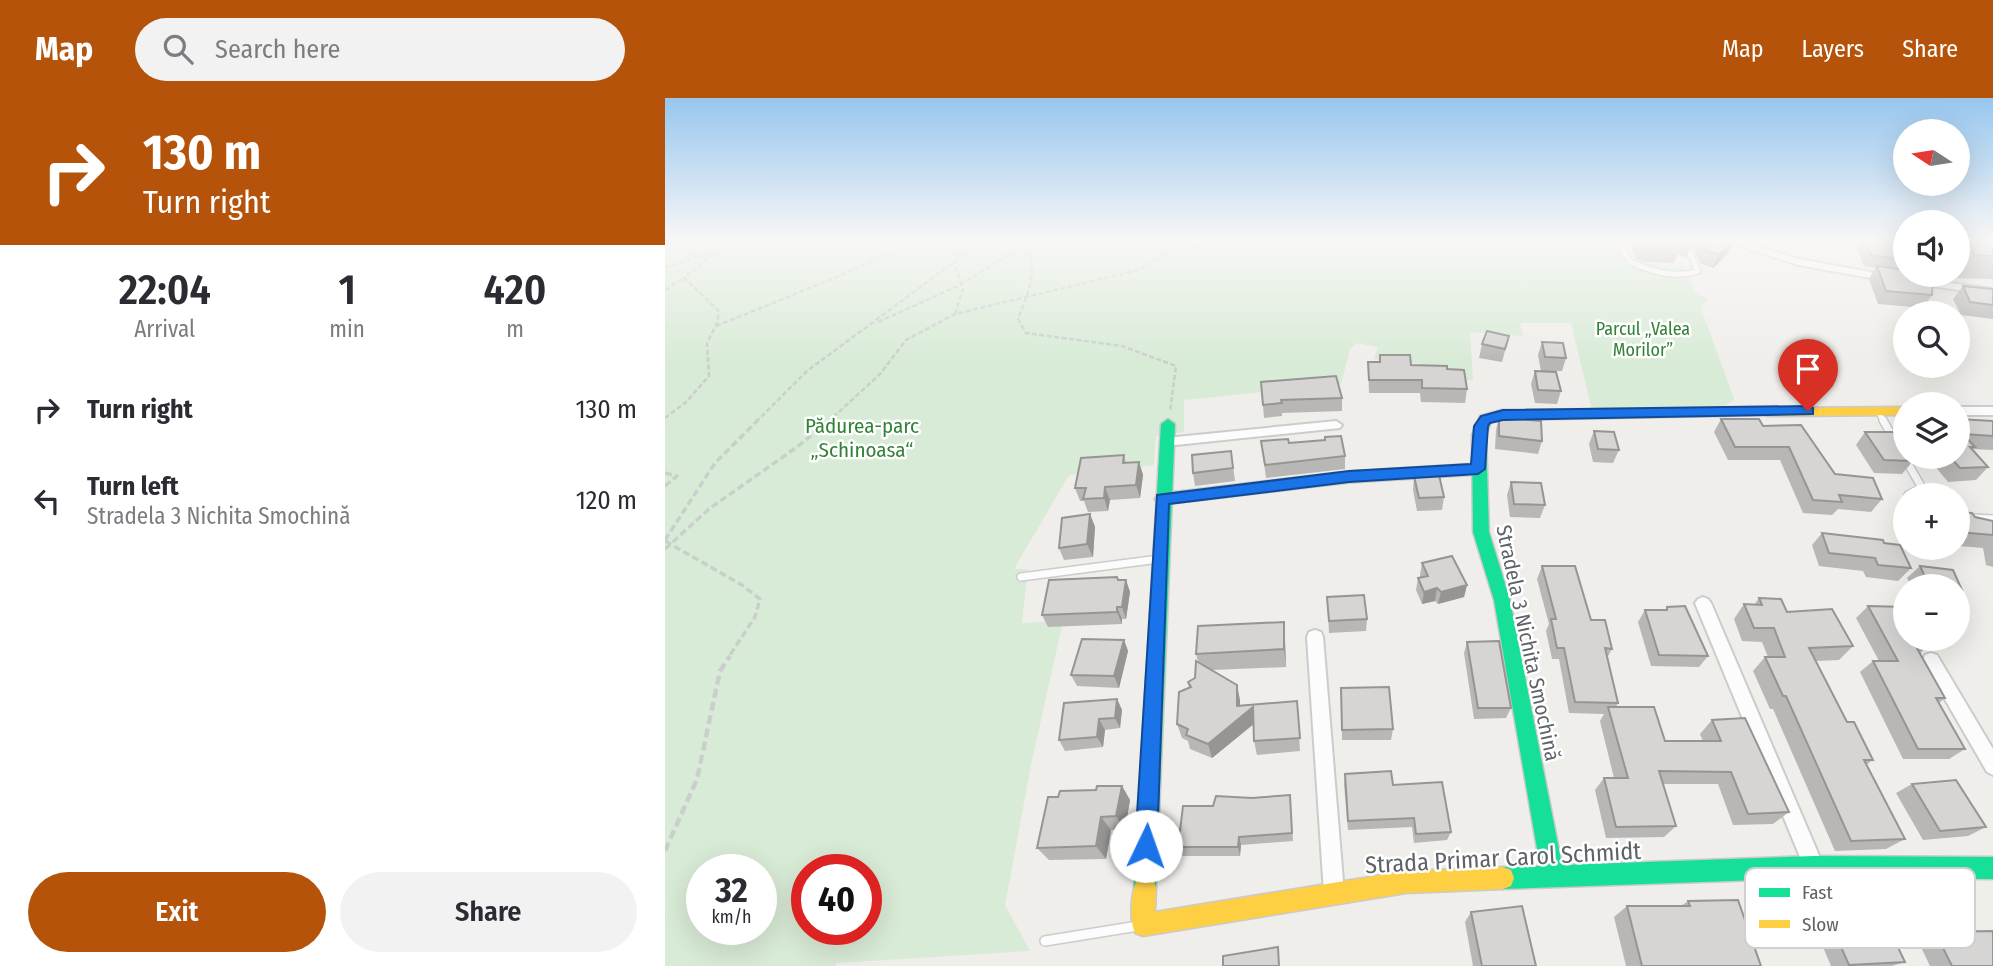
<!DOCTYPE html>
<html lang="en">
<head>
<meta charset="utf-8">
<style>
	body { margin:0; font-family:"Fira Sans Condensed",sans-serif; background:#f2f2f3; color:#2b2b33; height:100vh; display:flex; flex-direction:column; font-size:26px; white-space:nowrap }
	* { box-sizing:border-box; margin:0 }
	p { font-size:23px; color:#7c7c81 }
	.icon { flex:none; width:38px; height:38px; fill:none; stroke:currentColor; stroke-width:2; stroke-linecap:round; stroke-linejoin:round }
	.map { position:relative; flex:1; overflow:hidden }
	.drawer { display:flex; flex-direction:column; background:#fff; width:665px }
	.drawer>* { flex:none }
	.guide { background:#b45309; color:#fff; overflow:hidden }
	.needle { width:46px; rotate:282deg }
	.fabs { position:absolute; left:1228px; top:21px; display:grid; gap:14px }
	.fabs a { display:grid; place-items:center; width:77px; height:77px; border-radius:50%; background:#fff; box-shadow:0 7px 28px #0002; font-size:35px }
	.speed { position:absolute; left:21px; top:756px; display:flex; gap:14px; font-size:35px; font-weight:700; text-align:center }
	.speed>* { display:grid; place-content:center; width:91px; height:91px; border-radius:50%; background:#fff; box-shadow:0 7px 28px #0002; line-height:1 }
	.speed small { font-size:18px; font-weight:400 }
	.speed .limit { border:10px solid #d22; background:#fff; color:#111 }
	.pin { position:absolute; display:grid; place-items:center; width:60px; height:60px; color:#fff; margin:-72px -30px; border-radius:50% 50% 50% 0; rotate:-45deg; box-shadow:0 0 7px #0007 }
	.pin .icon { rotate:45deg }
	.me { position:absolute; width:77px; margin:-38px; rotate:3deg; stroke-linejoin:round; filter:drop-shadow(0 0 5px #0008) }
	.turn { display:flex; align-items:center; gap:24px; height:147px; padding:0 28px; font-size:32px }
	.turn .icon { width:91px; height:91px; stroke-width:2.5 }
	.turn b { display:block; font-size:49px; line-height:60px }
	.eta { display:flex; justify-content:space-evenly; align-items:center; height:119px; text-align:center }
	.eta b { font-size:42px; font-weight:600; line-height:49px }
	.cta { display:flex; gap:14px; margin-top:auto; padding:14px 28px }
	.cta a { flex:1; height:80px; border-radius:42px; background:#b45309; color:#fff; font-size:28px; font-weight:600; line-height:80px; text-align:center }
	.cta a+a { background:#f2f2f3; color:#2b2b33 }
	ul { padding:0; list-style:none }
	li { display:flex; align-items:center; gap:21px; height:91px; padding:0 28px }
	li div { flex:1 }
	li b { display:block; font-size:26px }
	li em { font-style:normal }
	header { display:flex; align-items:center; gap:42px; box-sizing:border-box; height:98px; padding:0 35px; background:#b45309; color:#fff }
	header strong { font-size:33px }
	nav { display:flex; gap:38px; margin-inline-start:auto; font-size:24px }
	.search { width:490px; height:63px; background:#f2f2f3; display:flex; align-items:center; gap:18px; box-sizing:border-box; padding:0 24px; border-radius:38px; color:#7c7c81; font-size:26px }
	main { display:flex; flex:1; min-height:0 }
	.map>svg:first-child { display:block }
	.green { fill:#d8ebd6; fill-rule:evenodd }
	.lines { fill:none; stroke-linecap:round; stroke-linejoin:round }
	.lane-far2-casing { stroke:#cbcccc; stroke-width:8 }
	.lane-far1-casing { stroke:#cbcccc; stroke-width:10 }
	.lane-casing { stroke:#cbcccc; stroke-width:12 }
	.street-casing { stroke:#cbcccc; stroke-width:4 }
	.fast-casing { stroke:#cacacb; stroke-width:3 }
	.slow-casing { stroke:#cacacb; stroke-width:3 }
	.path-far2 { stroke:#cacfcc; stroke-width:2.5; stroke-dasharray:5 2.5; stroke-linecap:butt }
	.path-far1 { stroke:#cacfcc; stroke-width:3.5; stroke-dasharray:7 3.5; stroke-linecap:butt }
	.path { stroke:#cacfcc; stroke-width:4.5; stroke-dasharray:9 4.5; stroke-linecap:butt }
	.lane-far2 { stroke:#fdfcfc; stroke-width:5 }
	.lane-far1 { stroke:#fdfcfc; stroke-width:7 }
	.lane { stroke:#fdfcfc; stroke-width:9 }
	.street { fill:#fdfcfc; fill-rule:evenodd }
	.fast { fill:#16e098; fill-rule:evenodd }
	.slow { fill:#ffcf43; fill-rule:evenodd }
	.wall { fill:#b8b7b5 }
	.shaded-wall { fill:#969594 }
	.building { fill:#d6d5d3; stroke:#969594; stroke-width:2 }
	.route { fill:#1a73e8; stroke:#114b97; stroke-width:2 }
	.labels { text-anchor:middle; dominant-baseline:central; stroke-width:5; stroke-linejoin:round; paint-order:stroke }
	.far-park-label { font-size:18px; fill:#348238; stroke:#fff }
	.park-label { font-size:21px; fill:#348238; stroke:#fff }
	.street-label { font-size:21px; fill:#5f6368; stroke:#fff }
	.near-street-label { font-size:24px; fill:#5f6368; stroke:#fff }
	.key { fill:#fff; stroke:#cfd0d2; stroke-width:2 }
	.key-label { font-size:19px; fill:#5f6368 }
</style>
</head>
<body>
<header>
<strong>Map</strong>
<div class="search"><svg class="icon" aria-label="search" viewBox="0 0 24 24"><circle cx="10" cy="10" r="6"/><path d="M15 15l6 6"/></svg>Search here</div>
<nav><a>Map</a><a>Layers</a><a>Share</a></nav>
</header>
<main>
<section class="drawer">
<div class="guide">
<div class="turn"><svg class="icon" aria-label="right" viewBox="0 0 24 24"><path d="M7 20v-9h11M14 6l5 5-5 5"/></svg><div><b>130 m</b>Turn right</div></div>
</div>
<div class="eta">
<div><b>22:04</b><p>Arrival</p></div>
<div><b>1</b><p>min</p></div>
<div><b>420</b><p>m</p></div>
</div>
<ul>
<li><svg class="icon" aria-label="right" viewBox="0 0 24 24"><path d="M7 20v-9h11M14 6l5 5-5 5"/></svg><div><b>Turn right</b></div><em>130 m</em></li>
<li><svg class="icon" aria-label="left" viewBox="0 0 24 24"><path d="M17 20v-9H6M10 6l-5 5 5 5"/></svg><div><b>Turn left</b><p>Stradela 3 Nichita Smochină</p></div><em>120 m</em></li>
</ul>
<div class="cta"><a>Exit</a><a>Share</a></div>
</section>
<div class="map">
<svg width="1328" height="868" viewBox="0 0 1328 868">
	<rect width="100%" height="100%" fill="#efeeea"/>
	<path class="green" d="M0 142H954L962 165 1020 168 1031 196 1043 200 1036 210 1069 301 1059 309 927 312 906 225H855L858 238 805 234 808 282 758 280V266L709 261 713 249 692 245 685 251 676 286 519 302V334L491 338 489 367 404 377 349 471H363L357 525 398 523 366 667 340 807 365 853 171 865V868H0ZM37 772H96V831H37ZM142 772H201V831H142Z"/>
	<g class="lines">
		<defs>
			<g id="lane-far2">
				<path d="M953 142 965 164C986 173 1010 181 1033 173L1019 142"/>
				<polyline points="1213,313 1219,324"/>
			</g>
			<g id="lane-far1">
				<polyline points="1218,322 1228,340"/>
				<polyline points="1241,362 1257,390 1243,397"/>
				<polyline points="1307,420 1328,421"/>
				<polyline points="356,479 494,461"/>
			</g>
			<polyline id="lane" points="380,843 473,828"/>
			<g id="street">
				<polygon points="1056,142 1071,142 1134,161 1222,177 1227,180 1222,183 1133,167"/>
				<polygon points="1250,180 1328,191 1328,197 1246,185 1245,183"/>
				<rect x="1293" y="309" width="35" height="8"/>
				<polygon points="671,323 677,327 675,330 501,348 495,344 501,340"/>
				<polygon points="813,366 819,371 813,376 684,384 497,406 490,401 497,396 684,374"/>
				<polygon points="1038,499 1043,501 1046,505 1159,769 1156,776 1149,779 1142,776 1030,505 1033,501"/>
				<polygon points="650,532 656,534 658,539 679,795 676,802 669,805 662,802 659,795 642,539 644,534"/>
				<polygon points="1266,555 1272,557 1328,651 1328,677 1322,674 1260,567 1258,562 1260,557"/>
			</g>
			<g id="fast">
				<polygon points="1102,310 1109,314 1107,317 837,322 826,324 821,337 824,434 845,502 897,767 1149,758 1328,759 1328,781 1149,780 838,791 830,788 827,780 830,772 838,769 875,768 829,502 808,434 807,337 815,318 837,312"/>
				<polygon points="503,321 510,326 491,789 488,797 480,800 472,797 469,789 496,326"/>
			</g>
			<g id="slow">
				<polygon points="1241,309 1241,317 1102,318 1095,314 1102,310"/>
				<path d="M838 769 846 772 849 780 846 788 838 791 741 795 478 838 470 835C464 821 466 796 472 781L480 778 488 781 491 789 490 814 741 773Z"/>
			</g>
		</defs>
		<use href="#lane-far2" class="lane-far2-casing"/>
		<use href="#lane-far1" class="lane-far1-casing"/>
		<use href="#lane" class="lane-casing"/>
		<use href="#street" class="street-casing"/>
		<use href="#fast" class="fast-casing"/>
		<use href="#slow" class="slow-casing"/>
		<g class="path-far2">
			<polyline points="12,142 32,159"/>
			<path d="M358 142C376 168 363 194 353 221L361 235 457 248 511 268 505 314"/>
			<polyline points="0,151 7,142"/>
			<polyline points="0,169 92,142"/>
			<polyline points="0,192 19,180"/>
			<polyline points="290,216 298,191 289,165 296,142"/>
			<polyline points="213,224 293,188 367,142"/>
			<polyline points="51,228 177,177 253,142"/>
			<polyline points="0,320 21,304 44,278 42,245 53,223 53,212 19,180 51,154"/>
			<polyline points="91,324 142,273 319,142"/>
			<polyline points="163,324 215,276 241,242 290,216 474,172 507,151 556,146 558,142"/>
		</g>
		<g class="path-far1">
			<polyline points="0,375 12,378 0,388"/>
			<polyline points="0,442 50,365 93,322"/>
			<polyline points="0,443 77,487 95,501 90,519 63,560"/>
			<polyline points="0,451 44,411 132,349 165,322"/>
		</g>
		<polyline class="path" points="0,753 32,681 55,573 65,558"/>
		<use href="#lane-far2" class="lane-far2"/>
		<use href="#lane-far1" class="lane-far1"/>
		<use href="#lane" class="lane"/>
		<use href="#street" class="street"/>
		<use href="#fast" class="fast"/>
		<use href="#slow" class="slow"/>
	</g>
	<g class="wall">
		<polygon points="964,142 1067,142 1062,156 1048,170 1035,165 1027,146 1021,160 1013,156 1009,165 978,164 971,161"/>
		<polygon points="1197,142 1229,142 1237,162 1231,171 1267,197 1258,210 1213,206 1204,181 1210,170 1199,168 1192,149"/>
		<polygon points="1293,142 1328,142 1328,181 1292,180 1291,177 1293,177"/>
		<polygon points="1298,188 1328,191 1328,221 1296,217 1288,201"/>
		<polygon points="844,238 837,264 814,260 817,246"/>
		<polygon points="877,244 901,260 897,273 876,273 873,257"/>
		<polygon points="715,257 746,267 782,271 802,291 800,305 756,304 755,295 704,295 703,264 714,264"/>
		<polygon points="870,273 896,293 892,306 870,305 866,286"/>
		<polygon points="596,284 677,300 677,313 617,315 617,318 599,320"/>
		<polygon points="834,319 877,343 873,356 830,351 831,332"/>
		<polygon points="1056,321 1098,328 1170,376 1217,401 1206,414 1173,411 1167,417 1138,415 1115,362 1063,362 1049,334"/>
		<polygon points="1293,321 1328,323 1328,352 1308,351 1307,352 1323,369 1311,382 1283,384 1269,367 1272,364 1268,359 1293,359"/>
		<polygon points="929,333 954,352 948,365 928,364 924,346"/>
		<polygon points="1200,334 1248,363 1237,376 1209,375 1191,347"/>
		<polygon points="596,343 624,345 680,358 680,371 601,380"/>
		<polygon points="566,353 570,383 530,388 528,375"/>
		<polygon points="459,357 461,365 474,364 478,377 475,400 445,402 443,413 423,414 419,403 415,403 410,390"/>
		<polygon points="749,378 779,399 777,412 752,413 748,392"/>
		<polygon points="846,384 880,407 875,420 845,419 842,397"/>
		<polygon points="1293,414 1328,423 1328,469 1321,467 1318,450 1293,448"/>
		<polygon points="425,416 430,429 428,459 399,462 394,450"/>
		<polygon points="1157,435 1219,445 1246,470 1233,483 1201,479 1198,473 1154,468 1147,447"/>
		<polygon points="1264,450 1284,450 1282,451"/>
		<polygon points="757,465 802,487 799,499 773,506 770,503 757,506 751,492 753,480 755,479 755,477"/>
		<polygon points="877,468 926,522 947,551 942,560 953,605 951,609 1000,643 1038,643 1035,636 1047,622 1124,714 1108,726 1068,727 1053,686 998,686 1011,728 999,739 941,740 930,692 939,680 949,680 935,623 939,616 904,615 894,561 887,561 881,533 884,526 872,481"/>
		<polygon points="1255,468 1288,472 1297,492 1293,495 1293,488 1246,488 1242,480"/>
		<polygon points="453,482 461,482 465,494 461,521 457,521 457,526 383,529 377,517"/>
		<polygon points="662,499 702,521 701,533 664,535"/>
		<polygon points="1094,500 1188,548 1174,562 1151,563 1182,624 1208,662 1201,667 1240,741 1221,751 1170,753 1108,611 1105,611 1088,573 1100,559 1103,559 1097,544 1077,543 1069,521 1079,506 1089,507"/>
		<polygon points="1203,508 1267,545 1255,555 1280,600 1274,605 1300,651 1284,661 1238,661 1195,574 1208,563 1214,563 1191,520"/>
		<polygon points="1002,509 1043,558 1034,569 986,568 973,524 980,512 1000,512"/>
		<polygon points="619,524 621,569 547,572 572,587 575,607 632,603 635,653 592,657 589,643 589,626 547,660 525,651 523,643 517,640 512,626 524,590 523,584 530,580 533,564 531,556"/>
		<polygon points="459,542 463,553 454,590 412,588 406,577"/>
		<polygon points="802,544 846,610 841,620 809,621 799,555"/>
		<polygon points="676,590 728,631 726,642 677,642"/>
		<polygon points="452,601 457,612 455,630 440,632 438,649 400,653 394,642"/>
		<polygon points="680,676 786,734 782,742 749,745 747,729 683,732 679,686"/>
		<polygon points="1247,686 1321,729 1303,738 1258,742 1231,695"/>
		<polygon points="457,688 465,702 460,732 446,732 441,761 384,762 372,750 431,692"/>
		<polygon points="625,697 628,743 576,747 575,758 517,758 513,749 548,708 587,700"/>
		<polygon points="1023,803 1096,868 961,868 949,819 962,808 1016,808"/>
		<polygon points="806,814 871,868 808,868 800,824"/>
		<polygon points="1165,824 1240,864 1227,868 1166,868 1150,830"/>
		<polygon points="1270,834 1328,868 1265,868 1252,841"/>
	</g>
	<g class="shaded-wall">
		<polygon points="1068,143 1062,156 1048,170 1053,157"/>
		<polygon points="474,364 478,377 475,400 471,387"/>
		<polygon points="440,389 445,402 443,413 439,400"/>
		<polygon points="425,416 430,429 428,459 422,446"/>
		<polygon points="461,482 465,494 461,521 457,509"/>
		<polygon points="802,487 799,499 773,506 776,494"/>
		<polygon points="772,490 770,503 757,506 759,494"/>
		<polygon points="452,509 457,521 457,526 452,514"/>
		<polygon points="619,524 620,542 621,569 619,551"/>
		<polygon points="459,542 463,553 454,590 449,578"/>
		<polygon points="572,587 575,602 575,620 588,609 591,624 547,660 543,646 572,608"/>
		<polygon points="452,601 457,612 455,630 450,620"/>
		<polygon points="434,621 440,632 438,649 432,639"/>
		<polygon points="457,688 465,702 460,732 451,718"/>
		<polygon points="436,719 446,732 441,761 431,748"/>
		<polygon points="574,739 576,747 575,758 573,749"/>
	</g>
	<g class="building">
		<polygon points="1036,142 1067,142 1068,143 1053,157 1040,152"/>
		<polygon points="1201,142 1229,142 1237,162 1206,157"/>
		<polygon points="1304,142 1328,142 1328,158 1309,157"/>
		<polygon points="1212,168 1241,172 1241,177 1268,181 1267,197 1221,193"/>
		<polygon points="1298,188 1328,191 1328,207 1305,204"/>
		<polygon points="822,233 844,238 840,251 817,246"/>
		<polygon points="877,244 898,245 901,260 880,259"/>
		<polygon points="715,257 745,257 746,267 782,268 782,271 799,272 802,291 757,290 757,282 704,282 703,264 715,264"/>
		<polygon points="870,273 891,274 896,293 873,292"/>
		<polygon points="671,278 677,300 616,302 617,305 598,307 596,284"/>
		<polygon points="834,319 876,323 877,343 834,338"/>
		<polygon points="1056,321 1094,321 1098,328 1136,327 1170,376 1208,380 1217,401 1174,397 1177,404 1148,402 1124,349 1070,349"/>
		<polygon points="1293,321 1328,323 1328,338 1298,336 1310,349 1305,349 1323,369 1295,370 1285,359 1293,359"/>
		<polygon points="929,333 949,334 954,352 933,351"/>
		<polygon points="1200,334 1228,334 1241,352 1241,359 1246,359 1248,363 1219,362"/>
		<polygon points="676,338 680,358 600,367 596,343 623,341 624,345 660,342 660,339"/>
		<polygon points="566,353 568,370 528,375 527,357"/>
		<polygon points="459,357 458,365 474,364 471,387 440,389 439,400 418,401 421,390 410,390 416,360"/>
		<polygon points="774,377 779,399 754,400 749,378"/>
		<polygon points="846,384 876,385 880,407 849,406"/>
		<polygon points="1293,414 1307,415 1310,419 1328,423 1328,437 1293,434"/>
		<polygon points="425,416 422,446 394,450 397,420"/>
		<polygon points="1157,435 1218,442 1219,445 1235,447 1246,470 1213,467 1210,460 1164,455"/>
		<polygon points="787,458 802,487 776,494 772,490 759,494 753,480 763,478 757,465"/>
		<polygon points="877,468 910,468 926,522 940,522 947,551 940,550 953,605 910,604 899,550 892,550 886,521 891,521"/>
		<polygon points="1255,468 1288,472 1297,492 1293,491 1293,488 1264,488"/>
		<polygon points="452,479 453,482 461,482 457,509 452,509 452,514 377,517 384,482"/>
		<polygon points="699,497 702,521 664,523 662,499"/>
		<polygon points="1094,500 1116,501 1122,514 1167,511 1188,548 1144,550 1182,624 1189,624 1208,662 1199,662 1240,741 1186,743 1121,598 1118,598 1100,559 1120,559 1109,530 1089,530 1079,506 1097,507"/>
		<polygon points="1020,508 1043,558 994,557 980,512 1002,512 1002,509"/>
		<polygon points="1203,508 1241,509 1241,541 1264,541 1267,545 1249,545 1280,600 1271,600 1300,651 1253,651 1208,563 1233,563"/>
		<polygon points="619,524 619,551 531,556 533,528"/>
		<polygon points="417,541 459,542 449,578 406,577"/>
		<polygon points="834,543 846,610 813,610 802,544"/>
		<polygon points="531,563 572,587 572,608 632,603 635,640 589,643 588,609 543,646 521,637 523,631 512,626 514,594 526,589 523,584 530,580"/>
		<polygon points="724,589 728,631 677,632 676,590"/>
		<polygon points="452,601 450,620 434,621 432,639 394,642 399,605"/>
		<polygon points="943,609 989,609 1000,643 1056,643 1047,622 1080,620 1124,714 1083,716 1066,674 994,673 1011,728 951,729 939,680 963,680"/>
		<polygon points="726,673 728,687 777,684 786,734 751,736 749,720 683,723 680,676"/>
		<polygon points="1291,682 1321,729 1275,733 1247,686"/>
		<polygon points="432,688 457,688 451,718 436,719 431,748 372,750 383,699 393,699 395,693 431,692"/>
		<polygon points="625,697 627,735 574,739 573,749 513,749 518,708 548,708 551,698 587,700"/>
		<polygon points="1073,802 1096,868 977,868 962,808 1025,808 1023,803"/>
		<polygon points="857,808 871,868 817,868 806,814"/>
		<polygon points="1219,820 1240,864 1184,867 1165,824"/>
		<polygon points="1328,833 1328,868 1287,868 1270,834"/>
		<polygon points="613,849 614,868 558,868 558,858"/>
	</g>
	<linearGradient id="sky" x2="0" y2="1"><stop stop-color="#97c6ef"/><stop offset="0.54" stop-color="#f8f7f6"/><stop offset="1" stop-color="#f8f7f6" stop-opacity="0"/></linearGradient>
	<rect width="1328" height="264" fill="url(#sky)"/>
	<polygon class="route" points="1143,308 1148,310 1148,316 838,322 825,325 823,328 820,371 813,376 684,384 504,406 492,748 489,756 481,759 474,756 470,748 492,397 684,373 806,366 809,328 816,318 838,312"/>
	<g class="labels">
		<g class="far-park-label">
			<text x="978" y="231">Parcul „Valea<tspan x="978" dy="21">Morilor”</tspan></text>
		</g>
		<g class="park-label">
			<text x="197" y="328">Pădurea-parc<tspan x="197" dy="24">„Schinoasa“</tspan></text>
		</g>
		<g class="street-label">
			<text transform="translate(863 545) rotate(78)">Stradela 3 Nichita Smochină</text>
		</g>
		<g class="near-street-label">
			<text transform="translate(838 760) rotate(-3)">Strada Primar Carol Schmidt</text>
		</g>
	</g>
	<rect x="1080" y="770" width="230" height="80" rx="10" class="key"/>
	<rect x="1094" y="790" width="31" height="9" fill="#16e098"/>
	<rect x="1094" y="822" width="31" height="8" fill="#ffcf43"/>
	<g class="key-label">
		<text x="1137" y="801">Fast</text>
		<text x="1137" y="833">Slow</text>
	</g>
</svg>
<div class="fabs">
<a><svg class="needle" viewBox="-14 -14 28 28"><path d="M0-13l5 13h-10z" fill="#e53935"/><path d="M0 13l5-13h-10z" fill="#7c7c81"/></svg></a>
<a><svg class="icon" aria-label="sound" viewBox="0 0 24 24"><path d="M4 9h4l5-4v14l-5-4H4zM17 9q2 3 0 6"/></svg></a>
<a><svg class="icon" aria-label="search" viewBox="0 0 24 24"><circle cx="10" cy="10" r="6"/><path d="M15 15l6 6"/></svg></a>
<a><svg class="icon" aria-label="layers" viewBox="0 0 24 24"><path d="M12 4l9 5-9 5-9-5zM3 14l9 5 9-5"/></svg></a>
<a>+</a>
<a>−</a>
</div>
<div class="speed"><div>32<small>km/h</small></div><div class="limit">40</div></div>
<div class="pin" style="left:1143px;top:313px;background:#d93025"><svg class="icon" aria-label="arrive" viewBox="0 0 24 24"><path d="M6 21V4h12l-3 4 3 4H6"/></svg></div>
<svg class="me" style="left:481px;top:748px" viewBox="-20 -20 40 40"><circle r="19" fill="#fff"/><path d="M0-13L10 11 0 6-10 11z" fill="#1a73e8"/></svg>
</div>
</main>
</body>
</html>
